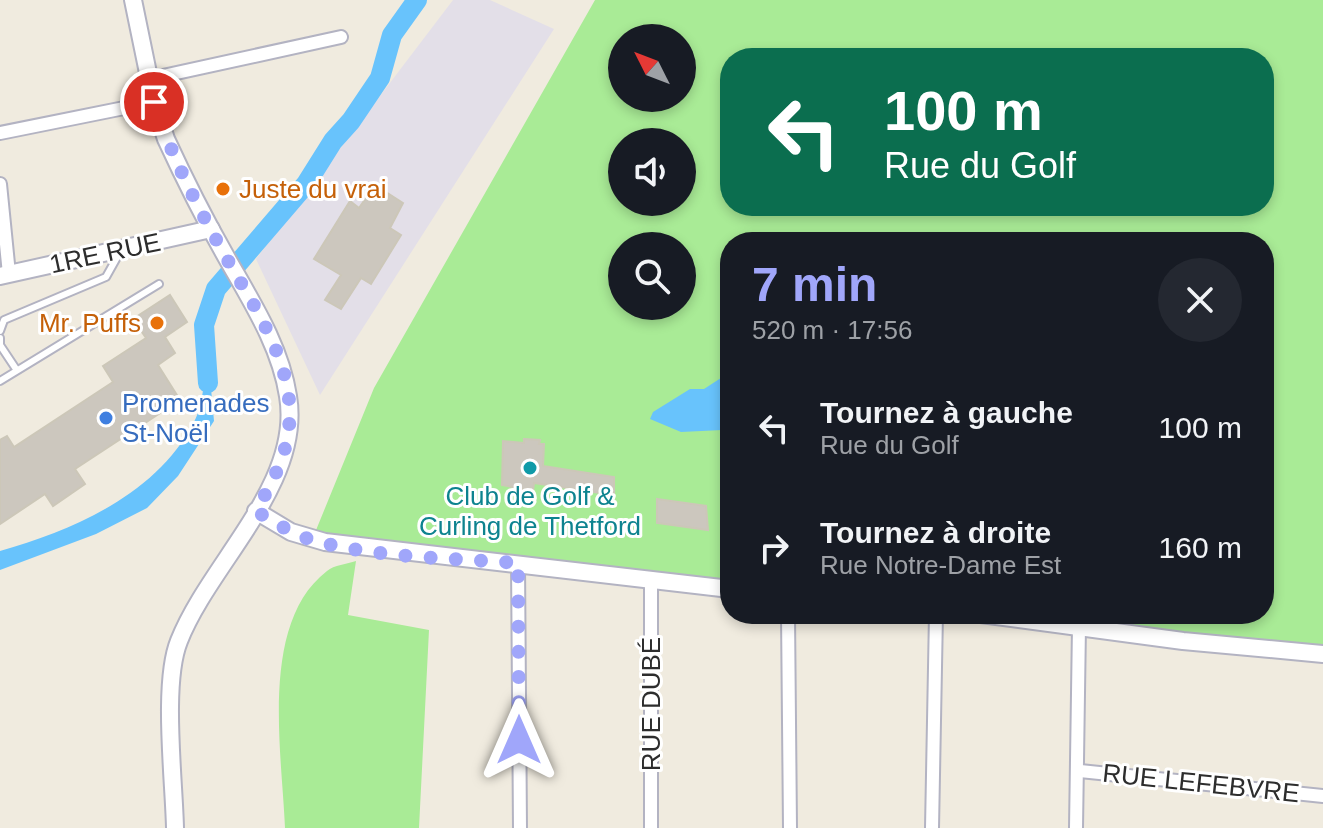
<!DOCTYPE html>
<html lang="fr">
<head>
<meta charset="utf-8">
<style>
	body { margin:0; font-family:Arial,sans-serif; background:#242831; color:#f1f3f6; height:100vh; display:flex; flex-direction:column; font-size:30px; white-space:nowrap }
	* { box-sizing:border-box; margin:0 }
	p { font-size:26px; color:#9ea1a6 }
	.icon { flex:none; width:44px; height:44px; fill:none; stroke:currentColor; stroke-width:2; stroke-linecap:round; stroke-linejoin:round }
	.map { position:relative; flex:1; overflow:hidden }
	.drawer { position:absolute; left:720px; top:232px; width:554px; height:392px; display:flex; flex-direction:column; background:#171b24; border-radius:32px; box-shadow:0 4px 12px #0003 }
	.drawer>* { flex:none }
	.top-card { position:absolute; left:720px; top:48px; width:554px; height:168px; border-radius:32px; box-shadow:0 4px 12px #0003; background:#0b6e4f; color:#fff; overflow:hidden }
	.needle { width:52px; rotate:312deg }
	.buttons { position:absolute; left:608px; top:24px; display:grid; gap:16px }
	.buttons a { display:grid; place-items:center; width:88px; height:88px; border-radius:50%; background:#171b24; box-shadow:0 4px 12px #0003; font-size:40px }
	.pin { position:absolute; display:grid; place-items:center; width:68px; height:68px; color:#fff; margin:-34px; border:4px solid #fff; border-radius:50%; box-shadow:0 2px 8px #0007 }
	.me { position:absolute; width:88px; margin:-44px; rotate:0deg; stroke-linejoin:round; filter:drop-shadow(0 0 6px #0008) }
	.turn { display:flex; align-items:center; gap:28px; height:168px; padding:0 32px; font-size:36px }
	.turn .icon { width:104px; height:104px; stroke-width:2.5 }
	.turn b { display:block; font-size:56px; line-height:68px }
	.round { display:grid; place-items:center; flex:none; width:84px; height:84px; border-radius:42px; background:#242831 }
	.overview { display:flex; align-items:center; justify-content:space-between; height:136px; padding:0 32px }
	h1 { font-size:48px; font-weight:600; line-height:60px; color:#a0a6fa }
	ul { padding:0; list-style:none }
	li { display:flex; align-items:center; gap:24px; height:120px; padding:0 32px }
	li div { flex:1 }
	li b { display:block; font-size:30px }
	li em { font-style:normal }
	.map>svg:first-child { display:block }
	.industrial { fill:#e3dfe8 }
	.green { fill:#a9eb96; fill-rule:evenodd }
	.water { fill:#68c3fc }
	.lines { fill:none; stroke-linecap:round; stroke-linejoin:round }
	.river { stroke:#68c3fc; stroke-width:20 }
	.building { fill:#ccc7be; stroke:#ccc7b8; stroke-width:2 }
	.lane-casing { stroke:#b3b3c2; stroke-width:10 }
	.street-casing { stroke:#b3b3c2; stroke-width:16 }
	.secondary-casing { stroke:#b3b3c2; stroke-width:20 }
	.lane { stroke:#fff; stroke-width:6 }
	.street { stroke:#fff; stroke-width:12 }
	.secondary { stroke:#fff; stroke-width:16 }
	.route { stroke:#a0a6fa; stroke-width:14; stroke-dasharray:0 25.2 }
	.food-dot { fill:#e8710a; stroke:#fff; stroke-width:3 }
	.shop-dot { fill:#3f7fe0; stroke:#fff; stroke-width:3 }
	.culture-dot { fill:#0f9aa8; stroke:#fff; stroke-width:3 }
	.labels { text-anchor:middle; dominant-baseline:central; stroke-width:6; stroke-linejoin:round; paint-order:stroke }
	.food-label { font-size:26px; fill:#c56008; stroke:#fff; text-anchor:start }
	.street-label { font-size:26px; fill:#2d2d2d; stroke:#fff }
	.shop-label { font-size:26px; fill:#366cbe; stroke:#fff; text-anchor:start }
	.culture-label { font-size:26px; fill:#0d838f; stroke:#fff }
</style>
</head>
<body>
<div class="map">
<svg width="1323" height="828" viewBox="0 0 1323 828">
	<rect width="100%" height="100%" fill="#f0ebdf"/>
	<polygon class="industrial" points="453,0 490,0 554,29 320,395 256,259"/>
	<g class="green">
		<path d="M595 0H1323V654L981 614H1264V242H730V589L312 540 374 388ZM622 38H682V98H622ZM730 58H1264V206H730ZM622 142H682V202H622ZM622 246H682V306H622Z"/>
		<path d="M356 561 348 615 429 630 419 828H285C282 752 259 623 327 571 334 565 347 564 356 561Z"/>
	</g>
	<g class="water">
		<path d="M208 356 214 421 178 476 147 508 96 534 0 570V551C74 530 157 494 194 422 204 404 204 375 208 356Z"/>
		<polygon points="724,376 730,376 730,434 722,430 681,432 650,419 653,412 690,389 704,389"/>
	</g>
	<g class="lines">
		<polyline class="river" points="208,383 204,325 216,289 306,184 333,141 351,121 380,78 392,35 417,0"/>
	</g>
	<g class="building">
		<polygon points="375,185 403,203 390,228 401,235 371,284 361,278 341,309 325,300 341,275 314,259 350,201 359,208"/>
		<polygon points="170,295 187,322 165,337 175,353 158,365 180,400 75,469 85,484 53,506 45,494 0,524 0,440 7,436 14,447 113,382 103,366 146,338 133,319"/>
		<polygon points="524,439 540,440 539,444 544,444 543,466 614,477 614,495 534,483 533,491 502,485 503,441 524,443"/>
		<polygon points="657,499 706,506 708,530 657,523"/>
	</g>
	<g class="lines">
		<defs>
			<g id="lane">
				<polyline points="0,331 4,320 106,277 120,252"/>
				<polyline points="0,338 0,345 16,369"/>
				<polyline points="0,381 159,284"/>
			</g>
			<g id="street">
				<polyline points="149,79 341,37"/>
				<polyline points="0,133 154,102"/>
				<polyline points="0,184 9,274"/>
				<polyline points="518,563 520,828"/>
				<polyline points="651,580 651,828"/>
				<polyline points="788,614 790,828"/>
				<polyline points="1080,771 1323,796"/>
				<polyline points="932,828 936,614"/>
				<polyline points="1076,828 1079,626"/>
			</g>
			<g id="secondary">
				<path d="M133 0 154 102 166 139C184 178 203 216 224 253 249 298 280 344 288 396 303 484 209 564 179 641 162 683 174 780 175 828"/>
				<polyline points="0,276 211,229"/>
				<polyline points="256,511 291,532 325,542 730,589"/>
				<polyline points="981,614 1183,641 1323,654"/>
			</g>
		</defs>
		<use href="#lane" class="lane-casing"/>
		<use href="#street" class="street-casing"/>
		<use href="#secondary" class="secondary-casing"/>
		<use href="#lane" class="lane"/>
		<use href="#street" class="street"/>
		<use href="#secondary" class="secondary"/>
	</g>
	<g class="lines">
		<path class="route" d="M154 102C171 155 196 204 223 252 252 304 296 364 289 427 286 458 271 484 256 511 274 522 292 534 312 540 375 558 452 558 518 563L519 740"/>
	</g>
	<g class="food-dot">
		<circle cx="223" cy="189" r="8"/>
		<circle cx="157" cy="323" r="8"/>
	</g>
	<circle class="shop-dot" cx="106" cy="418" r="8"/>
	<circle class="culture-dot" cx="530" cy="468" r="8"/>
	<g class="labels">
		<g class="food-label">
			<text x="239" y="189">Juste du vrai</text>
			<text x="141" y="323" text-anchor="end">Mr. Puffs</text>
		</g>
		<g class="street-label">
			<text transform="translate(105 253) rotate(-12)">1RE RUE</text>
			<text transform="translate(651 704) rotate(-90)">RUE DUBÉ</text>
			<text transform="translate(1201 783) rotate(6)">RUE LEFEBVRE</text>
		</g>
		<g class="shop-label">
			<text x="122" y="403">Promenades<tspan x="122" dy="30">St-Noël</tspan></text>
		</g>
		<g class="culture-label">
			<text x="530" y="496">Club de Golf &amp;<tspan x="530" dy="30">Curling de Thetford</tspan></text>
		</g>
	</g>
</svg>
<div class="buttons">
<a><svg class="needle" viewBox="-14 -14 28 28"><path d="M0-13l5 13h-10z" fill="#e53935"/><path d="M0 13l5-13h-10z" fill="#9ea1a6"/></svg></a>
<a><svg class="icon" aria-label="sound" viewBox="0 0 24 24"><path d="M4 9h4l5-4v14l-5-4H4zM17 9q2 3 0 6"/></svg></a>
<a><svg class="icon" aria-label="search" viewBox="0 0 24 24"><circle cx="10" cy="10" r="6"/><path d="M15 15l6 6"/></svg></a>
</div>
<div class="pin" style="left:154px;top:102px;background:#d93025"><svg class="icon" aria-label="arrive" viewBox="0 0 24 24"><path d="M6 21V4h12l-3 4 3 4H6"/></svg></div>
<svg class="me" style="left:519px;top:740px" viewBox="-20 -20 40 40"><path d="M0-17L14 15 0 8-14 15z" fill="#a0a6fa" stroke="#fff" stroke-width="4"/></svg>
<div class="top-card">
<div class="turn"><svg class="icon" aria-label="left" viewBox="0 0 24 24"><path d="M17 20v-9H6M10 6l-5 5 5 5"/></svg><div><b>100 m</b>Rue du Golf</div></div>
</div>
<section class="drawer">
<div class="overview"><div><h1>7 min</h1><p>520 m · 17:56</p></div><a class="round"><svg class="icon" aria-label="close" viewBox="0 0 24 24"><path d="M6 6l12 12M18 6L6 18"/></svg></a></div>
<ul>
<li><svg class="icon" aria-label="left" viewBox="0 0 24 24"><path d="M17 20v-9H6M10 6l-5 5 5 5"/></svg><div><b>Tournez à gauche</b><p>Rue du Golf</p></div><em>100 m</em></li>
<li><svg class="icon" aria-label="right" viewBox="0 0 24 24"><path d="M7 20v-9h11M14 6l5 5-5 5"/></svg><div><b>Tournez à droite</b><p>Rue Notre-Dame Est</p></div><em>160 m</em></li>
</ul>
</section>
</div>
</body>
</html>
